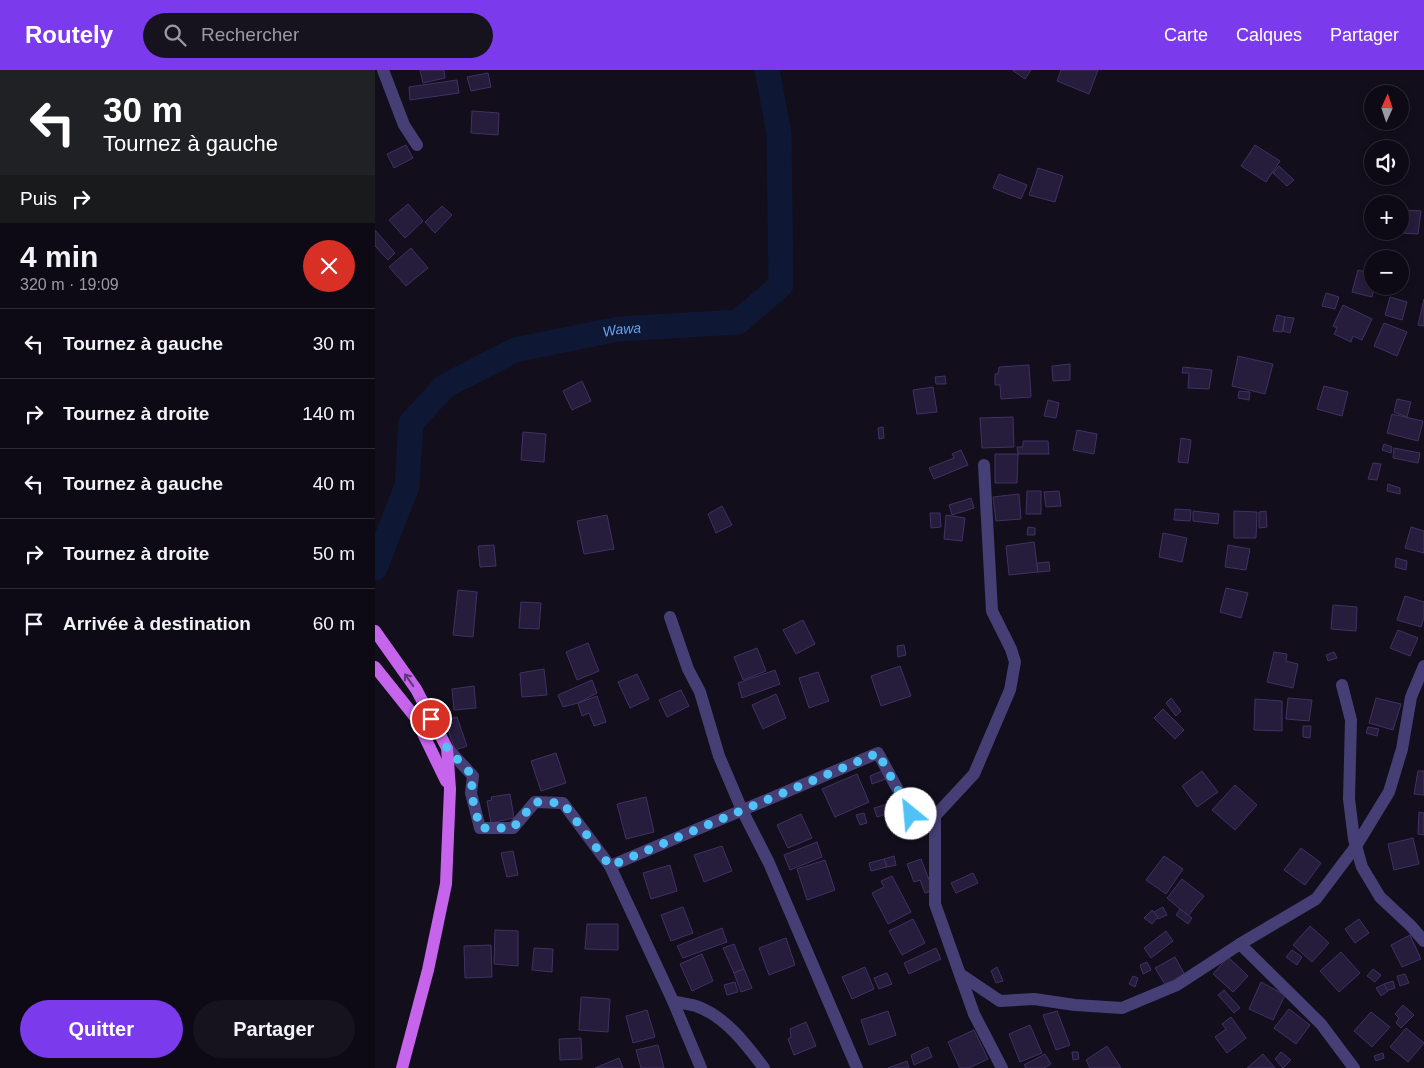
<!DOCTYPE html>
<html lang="fr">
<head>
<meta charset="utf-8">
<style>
	body { margin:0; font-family:Helvetica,sans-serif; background:#17131e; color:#f1f3f6; height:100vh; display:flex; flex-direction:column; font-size:19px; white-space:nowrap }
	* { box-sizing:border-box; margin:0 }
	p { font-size:16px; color:#9b9aa0 }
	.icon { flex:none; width:28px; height:28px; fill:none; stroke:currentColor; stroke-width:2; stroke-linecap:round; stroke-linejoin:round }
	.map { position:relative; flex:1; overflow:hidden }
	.drawer { display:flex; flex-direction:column; background:#0e0a15; width:375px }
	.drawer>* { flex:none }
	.banner { background:#202124; color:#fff; overflow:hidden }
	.needle { width:32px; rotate:3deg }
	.controls { position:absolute; left:989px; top:15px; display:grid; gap:10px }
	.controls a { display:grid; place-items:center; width:45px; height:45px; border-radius:50%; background:#0e0a15; box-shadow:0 2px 8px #0003,0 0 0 1px #2e2b34; font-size:25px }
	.pin { position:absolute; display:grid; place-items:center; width:42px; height:42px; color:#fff; margin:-21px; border:2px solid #fff; border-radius:50%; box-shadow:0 1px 5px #0007 }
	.me { position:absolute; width:55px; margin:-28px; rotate:332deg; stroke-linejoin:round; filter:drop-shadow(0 0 4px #0008) }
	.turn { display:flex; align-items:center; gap:18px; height:105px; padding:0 20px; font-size:22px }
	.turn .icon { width:65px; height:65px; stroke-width:2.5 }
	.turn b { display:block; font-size:35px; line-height:42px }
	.then { display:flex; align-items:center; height:48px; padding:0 20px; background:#0003; gap:10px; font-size:19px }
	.round { display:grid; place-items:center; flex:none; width:52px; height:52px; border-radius:26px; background:#17131e }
	.headline { display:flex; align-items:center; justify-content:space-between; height:85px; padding:0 20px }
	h1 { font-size:30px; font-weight:600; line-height:38px }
	.action { display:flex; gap:10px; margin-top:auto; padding:10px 20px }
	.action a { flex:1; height:58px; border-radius:30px; background:#7c3aed; color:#fff; font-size:20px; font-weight:600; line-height:58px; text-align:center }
	.action a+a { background:#17131e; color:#f1f3f6 }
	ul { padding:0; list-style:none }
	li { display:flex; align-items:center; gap:15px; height:70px; padding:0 20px; border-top:1px solid #2e2b34 }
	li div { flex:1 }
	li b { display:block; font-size:19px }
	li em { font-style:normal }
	header { display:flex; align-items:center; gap:30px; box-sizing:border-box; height:70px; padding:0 25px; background:#7c3aed; color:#fff }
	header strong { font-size:24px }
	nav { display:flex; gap:28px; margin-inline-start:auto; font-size:18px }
	.search { width:350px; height:45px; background:#17131e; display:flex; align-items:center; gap:12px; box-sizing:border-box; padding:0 18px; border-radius:28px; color:#9b9aa0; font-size:19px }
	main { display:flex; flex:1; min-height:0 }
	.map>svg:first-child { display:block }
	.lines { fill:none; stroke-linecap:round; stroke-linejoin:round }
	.river { stroke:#0e1835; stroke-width:25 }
	.building { fill:#261c3b; stroke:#413164 }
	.street { stroke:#463f76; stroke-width:12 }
	.primary { stroke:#c764ec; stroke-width:12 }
	.oneway { stroke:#63357a }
	.route { stroke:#4fc3f7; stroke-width:9; stroke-dasharray:0 16.2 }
	.labels { text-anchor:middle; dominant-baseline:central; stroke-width:5; stroke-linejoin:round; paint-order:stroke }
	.water-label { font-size:14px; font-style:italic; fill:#6aa3ec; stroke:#120e1c }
</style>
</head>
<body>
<header>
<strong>Routely</strong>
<div class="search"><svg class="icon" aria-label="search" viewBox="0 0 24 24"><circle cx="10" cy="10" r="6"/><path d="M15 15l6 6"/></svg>Rechercher</div>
<nav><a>Carte</a><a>Calques</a><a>Partager</a></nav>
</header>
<main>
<section class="drawer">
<div class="banner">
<div class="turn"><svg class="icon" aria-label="left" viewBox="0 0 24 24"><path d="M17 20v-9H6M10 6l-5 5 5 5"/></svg><div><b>30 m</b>Tournez à gauche</div></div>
<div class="then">Puis<svg class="icon" aria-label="right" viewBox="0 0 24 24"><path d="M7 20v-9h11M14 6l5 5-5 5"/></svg></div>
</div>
<div class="headline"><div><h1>4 min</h1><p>320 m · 19:09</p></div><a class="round" style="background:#d93025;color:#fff"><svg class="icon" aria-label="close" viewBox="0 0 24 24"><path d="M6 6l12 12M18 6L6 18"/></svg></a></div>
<ul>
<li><svg class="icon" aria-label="left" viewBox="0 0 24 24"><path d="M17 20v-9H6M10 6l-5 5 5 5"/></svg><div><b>Tournez à gauche</b></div><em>30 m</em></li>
<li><svg class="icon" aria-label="right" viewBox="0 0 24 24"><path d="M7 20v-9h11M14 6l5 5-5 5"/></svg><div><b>Tournez à droite</b></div><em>140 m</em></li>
<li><svg class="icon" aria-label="left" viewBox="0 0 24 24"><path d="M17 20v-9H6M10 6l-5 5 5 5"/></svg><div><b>Tournez à gauche</b></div><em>40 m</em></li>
<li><svg class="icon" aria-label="right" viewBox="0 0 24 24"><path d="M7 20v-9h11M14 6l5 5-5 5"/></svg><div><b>Tournez à droite</b></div><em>50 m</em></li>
<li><svg class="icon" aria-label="arrive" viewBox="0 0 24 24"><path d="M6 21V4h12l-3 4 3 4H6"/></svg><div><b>Arrivée à destination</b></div><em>60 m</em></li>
</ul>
<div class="action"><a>Quitter</a><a>Partager</a></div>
</section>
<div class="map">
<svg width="1049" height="998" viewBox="0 0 1049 998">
	<rect width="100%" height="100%" fill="#120e1c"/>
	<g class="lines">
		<path class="river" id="s1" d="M0 498 32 416 36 353 70 316 140 280 243 259 363 252 406 215 404 63 392 0"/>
	</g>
	<g class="building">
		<polygon points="45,0 69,0 70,8 48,13"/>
		<polygon points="637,0 656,0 650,9"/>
		<polygon points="686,0 723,0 714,24 682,11"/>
		<polygon points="113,3 116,17 96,21 92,7"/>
		<polygon points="82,10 84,23 35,30 34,17"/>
		<polygon points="97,41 124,43 123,65 96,63"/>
		<polygon points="31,75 38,88 19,98 12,84"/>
		<polygon points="880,75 905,91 891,112 866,96"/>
		<polygon points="904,96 919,110 912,116 898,103"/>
		<polygon points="663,98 688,106 680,132 654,125"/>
		<polygon points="624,104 652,115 646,129 618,118"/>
		<polygon points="33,134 48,151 30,168 14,150"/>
		<polygon points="67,136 77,145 60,163 50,152"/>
		<polygon points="1028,140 1046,141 1043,164 1026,163"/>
		<polygon points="0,160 20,183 13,190 0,176"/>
		<polygon points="36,178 53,198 31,216 14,197"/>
		<polygon points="983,200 998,204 998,216 1000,216 997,227 977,222"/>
		<polygon points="951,223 964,227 960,239 947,236"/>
		<polygon points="1015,227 1032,232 1027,250 1010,245"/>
		<polygon points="1049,229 1049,256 1043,255"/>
		<polygon points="968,235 997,249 987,270 978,266 976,272 959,264 962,258 958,256"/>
		<polygon points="902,245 910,247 907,262 898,261"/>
		<polygon points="910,247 919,248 915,263 908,261"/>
		<polygon points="1009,253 1032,262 1022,286 999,276"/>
		<polygon points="863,286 898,294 890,324 857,316"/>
		<polygon points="695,294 695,310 678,311 677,296"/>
		<polygon points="654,295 656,327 626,329 625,315 620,315 620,304 623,304 624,297"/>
		<polygon points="808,297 837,300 834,319 813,318 814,303 807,303"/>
		<polygon points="570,306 571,314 561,314 560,307"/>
		<polygon points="207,311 216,331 197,340 188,321"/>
		<polygon points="949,316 973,322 967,346 942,339"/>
		<polygon points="558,317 562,342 542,344 538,320"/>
		<polygon points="864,321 875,322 874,330 863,328"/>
		<polygon points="1022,329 1036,332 1032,347 1019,342"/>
		<polygon points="673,330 684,333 681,348 669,346"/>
		<polygon points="1017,344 1048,351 1043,371 1012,363"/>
		<polygon points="638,347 639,377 607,378 605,348"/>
		<polygon points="508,357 509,368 504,369 503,358"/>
		<polygon points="702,360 722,364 719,384 698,380"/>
		<polygon points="148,362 171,364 169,392 146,390"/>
		<polygon points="806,368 816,370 813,393 803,392"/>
		<polygon points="648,371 673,371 674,384 643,384 642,377 648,377"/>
		<polygon points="1009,374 1017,377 1016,383 1007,380"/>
		<polygon points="1019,378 1045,383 1043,393 1018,388"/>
		<polygon points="586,380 593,395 559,409 554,398 579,388 577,384"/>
		<polygon points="620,384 643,384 642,413 620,413"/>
		<polygon points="998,393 1006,394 1002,410 993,409"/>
		<polygon points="1013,414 1025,418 1025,424 1012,421"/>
		<polygon points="652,421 666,421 666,444 651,444"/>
		<polygon points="684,421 686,436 671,437 669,422"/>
		<polygon points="644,424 646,449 621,451 618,427"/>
		<polygon points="596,428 599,438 577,445 574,435"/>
		<polygon points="347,436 357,455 341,463 333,444"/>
		<polygon points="800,439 816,440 815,451 799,450"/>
		<polygon points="818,441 844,444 843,454 818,451"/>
		<polygon points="859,441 882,442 881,468 859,468"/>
		<polygon points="891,441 892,457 884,458 884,442"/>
		<polygon points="555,443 565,443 566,457 556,458"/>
		<polygon points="232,445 239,479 209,484 202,451"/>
		<polygon points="571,445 590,448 587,471 569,469"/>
		<polygon points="653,457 660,458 660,465 652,465"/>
		<polygon points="1036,457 1049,461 1049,483 1030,478"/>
		<polygon points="788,463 812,468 807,492 784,487"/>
		<polygon points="659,472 663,502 634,505 631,476"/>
		<polygon points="119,475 121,496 105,497 103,476"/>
		<polygon points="853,475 875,479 871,500 850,497"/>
		<polygon points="1021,488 1032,491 1031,500 1020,497"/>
		<polygon points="674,492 675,501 663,502 662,493"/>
		<polygon points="851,518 873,523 866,548 845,542"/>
		<polygon points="83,520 102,522 98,567 78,565"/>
		<polygon points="1030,526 1049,532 1049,547 1046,557 1022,550"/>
		<polygon points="146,532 166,533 164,559 144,558"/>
		<polygon points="958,535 982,537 981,561 956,559"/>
		<polygon points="428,550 440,574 421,584 408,560"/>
		<polygon points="1023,560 1043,568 1035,586 1015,578"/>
		<polygon points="213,573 224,601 202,610 191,582"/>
		<polygon points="529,575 531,585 523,587 522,576"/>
		<polygon points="382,578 391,601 368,610 359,587"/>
		<polygon points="899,582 912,584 911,591 923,594 918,618 892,612"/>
		<polygon points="959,582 962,588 953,591 951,585"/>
		<polygon points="525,596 536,626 506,636 496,606"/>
		<polygon points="169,599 172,625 147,627 145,603"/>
		<polygon points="400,600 405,614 367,628 363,613"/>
		<polygon points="443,602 454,631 434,638 424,608"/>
		<polygon points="262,604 274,629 255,638 243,612"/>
		<polygon points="217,610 222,623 203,633 188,637 183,625"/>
		<polygon points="99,616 101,638 79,640 77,619"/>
		<polygon points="306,620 314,636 292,647 284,630"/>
		<polygon points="401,624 411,648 388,659 377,635"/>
		<polygon points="222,626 231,652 219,656 214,643 207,646 203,633"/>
		<polygon points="796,628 806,641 801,646 791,633"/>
		<polygon points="913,628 937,630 934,651 911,649"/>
		<polygon points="1001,628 1026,634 1018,660 994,653"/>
		<polygon points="880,629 907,631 907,661 879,660"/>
		<polygon points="788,639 809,660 800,669 779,648"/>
		<polygon points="82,647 92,676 80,680 70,650"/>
		<polygon points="928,656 936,656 935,668 928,667"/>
		<polygon points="993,657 1004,659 1002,666 991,663"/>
		<polygon points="181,683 191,713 166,721 156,691"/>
		<polygon points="507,701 511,709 497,714 495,706"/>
		<polygon points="827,701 843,722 822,737 807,716"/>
		<polygon points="1043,701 1049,701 1049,725 1039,724"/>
		<polygon points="482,704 494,732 460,747 447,719"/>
		<polygon points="860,715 882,735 860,760 837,740"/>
		<polygon points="135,724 139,748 116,753 112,731 117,730 116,727"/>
		<polygon points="271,727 279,762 251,769 242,734"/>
		<polygon points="513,734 515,743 502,747 499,738"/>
		<polygon points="1044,742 1049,743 1049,765 1043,764"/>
		<polygon points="489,743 492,753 485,755 481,745"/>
		<polygon points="426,744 437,768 413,778 402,755"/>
		<polygon points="1038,768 1044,794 1019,800 1013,774"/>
		<polygon points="442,772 447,787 415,800 409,785"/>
		<polygon points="347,776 357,801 329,812 319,785"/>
		<polygon points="926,778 946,793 930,815 909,800"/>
		<polygon points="138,781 143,805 132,807 126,783"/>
		<polygon points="519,786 521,795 512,797 509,789"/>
		<polygon points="789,786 808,799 791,824 771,810"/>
		<polygon points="509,789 512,797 496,801 494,793"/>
		<polygon points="546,789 558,820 550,823 545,810 539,812 532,794"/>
		<polygon points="450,790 460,820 432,830 422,799"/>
		<polygon points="295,795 302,821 276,829 268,803"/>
		<polygon points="598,803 603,813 581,823 576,813"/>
		<polygon points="517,806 536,842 513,854 497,823 509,817 506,811"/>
		<polygon points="807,809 829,826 813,846 792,828"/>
		<polygon points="308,837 318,863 296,871 286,845"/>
		<polygon points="788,837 792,845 783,849 779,842"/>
		<polygon points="805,839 817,848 813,854 801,845"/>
		<polygon points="777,840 783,847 777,854 769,848"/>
		<polygon points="538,849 550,873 527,885 514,861"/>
		<polygon points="984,849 994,863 980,873 970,859"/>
		<polygon points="212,854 243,854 243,880 210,879"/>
		<polygon points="935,856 954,873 937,892 918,875"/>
		<polygon points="347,858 352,872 308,888 302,876"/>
		<polygon points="120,860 143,861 143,896 119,894"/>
		<polygon points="791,861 798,871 776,888 769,878"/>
		<polygon points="1035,865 1046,889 1027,897 1016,875"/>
		<polygon points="411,868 420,895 394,905 384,878"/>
		<polygon points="359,874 369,899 359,903 348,878"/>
		<polygon points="116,875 117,907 90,908 89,876"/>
		<polygon points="159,878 178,879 177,902 157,900"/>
		<polygon points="561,878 566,889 534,904 529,893"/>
		<polygon points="917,880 927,887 922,895 911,887"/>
		<polygon points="966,882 985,903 964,922 945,901"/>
		<polygon points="327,884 338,911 317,921 305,894"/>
		<polygon points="800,887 810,905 791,916 780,898"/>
		<polygon points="853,887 873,906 858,922 838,904"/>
		<polygon points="772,892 776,900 768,904 765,895"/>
		<polygon points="490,897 499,919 477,929 467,907"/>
		<polygon points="622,897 628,911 621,913 616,901"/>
		<polygon points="369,899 377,918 366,922 359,903"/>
		<polygon points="998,899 1006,905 1000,912 992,906"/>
		<polygon points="512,903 517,914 504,919 499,908"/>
		<polygon points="1030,904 1034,913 1025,916 1022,906"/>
		<polygon points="758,906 763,908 760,917 754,914"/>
		<polygon points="1018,911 1020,918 1011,921 1009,914"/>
		<polygon points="360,912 363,922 352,925 349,915"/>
		<polygon points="886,912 910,925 898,950 874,939"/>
		<polygon points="1009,914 1013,921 1006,926 1001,918"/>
		<polygon points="849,920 865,938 859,943 843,925"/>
		<polygon points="206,927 235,929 233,962 204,960"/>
		<polygon points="1028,935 1039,945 1026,958 1021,953 1024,948 1020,944"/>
		<polygon points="914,939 935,955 921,974 899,958"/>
		<polygon points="272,940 280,967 258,973 251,946"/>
		<polygon points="513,941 521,965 494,975 486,950"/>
		<polygon points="682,941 695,975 681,980 668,945"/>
		<polygon points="996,942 1015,957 997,977 979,961"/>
		<polygon points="856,947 871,968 852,983 840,967 851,959 847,954"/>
		<polygon points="431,952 441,976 419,985 413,969 416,967 415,959"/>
		<polygon points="655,955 667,983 645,992 634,964"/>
		<polygon points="1031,958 1049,973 1033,992 1015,977"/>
		<polygon points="599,960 613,989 594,998 585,998 573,972"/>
		<polygon points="206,968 207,989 185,990 184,969"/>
		<polygon points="283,975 289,998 266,998 261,980"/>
		<polygon points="732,976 746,998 715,998 711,990"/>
		<polygon points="553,977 557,987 539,995 536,985"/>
		<polygon points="697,982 703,982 704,989 698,990"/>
		<polygon points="906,982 916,990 908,998 900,989"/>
		<polygon points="1008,983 1009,988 1001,991 999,986"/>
		<polygon points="670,984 676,994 669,998 651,998 649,995"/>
		<polygon points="888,984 900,998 872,998"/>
		<polygon points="244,988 248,998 220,998"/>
		<polygon points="532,991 534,998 513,998"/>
	</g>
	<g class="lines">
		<g class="street">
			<polyline points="8,0 29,55 42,75"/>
			<polyline points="609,395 617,541 636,579 640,592 635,620 599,704 560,746 560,834 599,944 627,998"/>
			<polyline points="295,547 313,599 325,622 344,686 367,740 394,793 482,998"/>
			<polyline points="967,615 976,650 974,729 979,769 987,797 1005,827 1036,856 1049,871"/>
			<polyline points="72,678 98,706 96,723 105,758 138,758 160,732 188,733 235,796 298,931 326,998"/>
			<polyline points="235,796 503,683 536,744"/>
			<polyline points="865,874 946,954 979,998"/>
			<polyline points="585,904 625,931 659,929 700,935 747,938 802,915 865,874 941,829 981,776 1014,722 1027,679 1036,627 1049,596"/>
			<path d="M298 931C305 933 313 934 321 936 350 946 371 974 389 998"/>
		</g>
		<g class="primary">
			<polyline points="0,561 41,619 72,678 75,719 71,814 53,900 27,998"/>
			<polyline points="0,597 40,647 71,711"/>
		</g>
	</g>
	<defs><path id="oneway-shaft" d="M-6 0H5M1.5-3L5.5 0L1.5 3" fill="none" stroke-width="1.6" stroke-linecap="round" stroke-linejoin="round" transform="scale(1.25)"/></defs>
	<use class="oneway" href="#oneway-shaft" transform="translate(34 610) rotate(-125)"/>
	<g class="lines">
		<polyline class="route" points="56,649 72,678 98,706 96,723 105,758 138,758 160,732 188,733 235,796 503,683 536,744"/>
	</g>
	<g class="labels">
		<g class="water-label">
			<text stroke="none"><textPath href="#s1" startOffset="389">Wawa</textPath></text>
		</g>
	</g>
</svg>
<div class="controls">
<a><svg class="needle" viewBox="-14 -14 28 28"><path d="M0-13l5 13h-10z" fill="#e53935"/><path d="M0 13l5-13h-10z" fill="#9b9aa0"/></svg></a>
<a><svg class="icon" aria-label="sound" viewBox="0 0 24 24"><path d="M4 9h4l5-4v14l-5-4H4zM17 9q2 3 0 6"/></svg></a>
<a>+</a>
<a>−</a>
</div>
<div class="pin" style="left:56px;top:649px;background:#d93025"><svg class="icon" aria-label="arrive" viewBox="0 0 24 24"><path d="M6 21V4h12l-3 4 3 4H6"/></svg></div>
<svg class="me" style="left:536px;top:744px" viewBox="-20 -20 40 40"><circle r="19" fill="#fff"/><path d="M0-13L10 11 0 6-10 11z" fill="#4fc3f7"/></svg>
</div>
</main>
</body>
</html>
